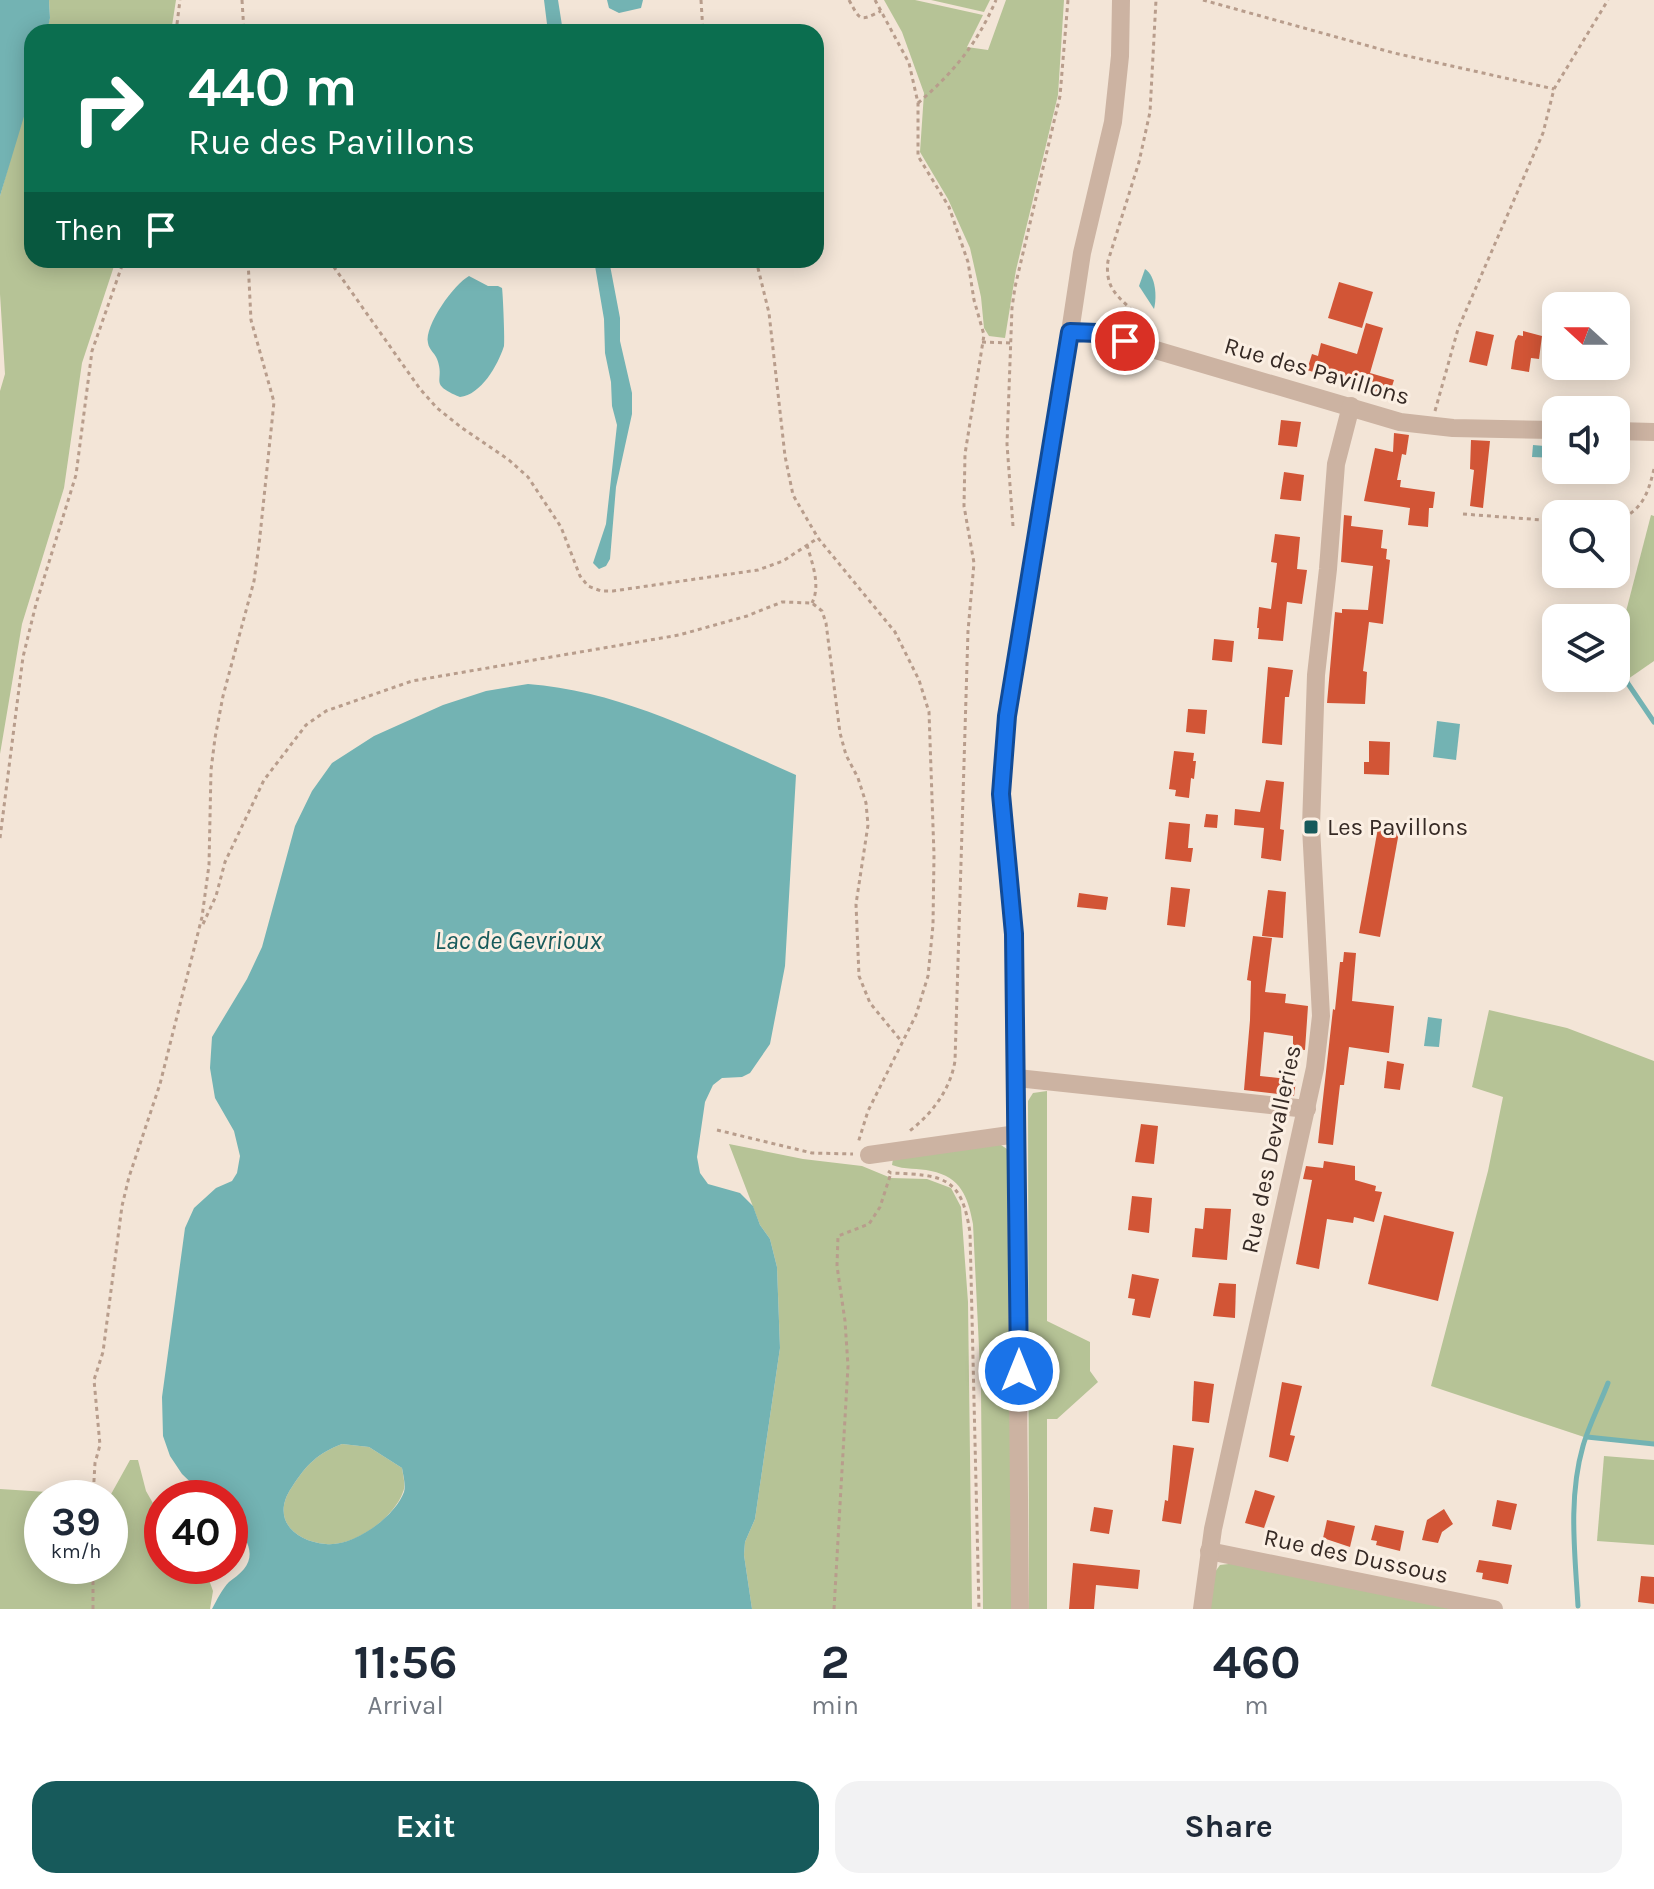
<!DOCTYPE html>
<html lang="en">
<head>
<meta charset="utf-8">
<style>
	body { margin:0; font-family:Karla,sans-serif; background:#f2f2f3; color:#1f2937; height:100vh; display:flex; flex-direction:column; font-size:30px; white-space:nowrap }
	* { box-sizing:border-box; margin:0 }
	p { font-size:26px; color:#747a83 }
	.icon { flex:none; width:44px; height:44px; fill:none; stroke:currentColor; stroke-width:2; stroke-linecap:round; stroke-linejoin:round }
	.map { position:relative; height:1609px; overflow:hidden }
	.side { display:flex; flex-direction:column; background:#fff; flex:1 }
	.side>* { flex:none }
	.hud { position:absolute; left:24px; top:24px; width:800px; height:244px; border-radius:24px; box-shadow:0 4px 20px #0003; background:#0b6e4f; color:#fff; overflow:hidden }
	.needle { width:52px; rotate:291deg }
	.buttons { position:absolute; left:1542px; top:292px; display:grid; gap:16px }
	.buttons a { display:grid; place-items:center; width:88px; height:88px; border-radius:16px; background:#fff; box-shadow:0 4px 20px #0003; font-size:40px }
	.speed { position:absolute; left:24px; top:1480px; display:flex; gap:16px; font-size:40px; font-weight:700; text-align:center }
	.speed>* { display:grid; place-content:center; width:104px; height:104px; border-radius:50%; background:#fff; box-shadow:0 4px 20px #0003; line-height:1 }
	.speed small { font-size:20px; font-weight:400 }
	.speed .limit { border:12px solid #d22; background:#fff; color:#111 }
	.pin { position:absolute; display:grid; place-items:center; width:68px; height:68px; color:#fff; margin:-34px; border:4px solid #fff; border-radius:50%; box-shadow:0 2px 8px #0007 }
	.me { position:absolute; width:88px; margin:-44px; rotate:0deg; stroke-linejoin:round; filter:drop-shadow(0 0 6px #0008) }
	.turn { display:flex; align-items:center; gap:28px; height:168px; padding:0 32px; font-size:36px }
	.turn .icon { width:104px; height:104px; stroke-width:2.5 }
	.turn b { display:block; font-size:56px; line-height:68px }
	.then { display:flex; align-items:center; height:76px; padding:0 32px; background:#0003; gap:16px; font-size:30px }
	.eta { display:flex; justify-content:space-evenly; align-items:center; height:136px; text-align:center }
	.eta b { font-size:48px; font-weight:700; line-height:56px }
	.cta { display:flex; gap:16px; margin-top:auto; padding:16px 32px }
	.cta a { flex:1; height:92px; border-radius:24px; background:#175a5b; color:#fff; font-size:32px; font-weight:700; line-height:92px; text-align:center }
	.cta a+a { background:#f2f2f3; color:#1f2937 }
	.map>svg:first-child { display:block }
	.green { fill:#b6c396; fill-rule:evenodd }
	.water { fill:#73b3b3; fill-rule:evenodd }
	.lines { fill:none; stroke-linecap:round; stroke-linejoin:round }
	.stream { stroke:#73b3b3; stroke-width:5 }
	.building { fill:#d25536 }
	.path { stroke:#b89d8c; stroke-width:3; stroke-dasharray:4 4; stroke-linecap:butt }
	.minor { stroke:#ccb3a2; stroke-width:18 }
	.route-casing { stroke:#114b97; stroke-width:20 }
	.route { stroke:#1a73e8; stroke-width:14 }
	.poi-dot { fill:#175a5b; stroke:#fbefe3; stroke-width:3 }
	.labels { text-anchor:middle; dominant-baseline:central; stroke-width:6; stroke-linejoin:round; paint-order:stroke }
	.street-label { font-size:24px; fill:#362a25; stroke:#fbefe3 }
	.poi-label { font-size:24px; fill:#362a25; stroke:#fbefe3; text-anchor:start }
	.water-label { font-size:26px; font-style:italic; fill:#175a5b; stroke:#fbefe3 }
</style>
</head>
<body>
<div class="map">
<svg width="1654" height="1609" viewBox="0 0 1654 1609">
	<rect width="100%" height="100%" fill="#f3e5d7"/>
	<g class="green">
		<polygon points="49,0 176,0 171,32 46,32 50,18"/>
		<polygon points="884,0 915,0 983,15 967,47 988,50 1006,0 1064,0 1058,95 1016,270 1005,338 989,336 984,328 981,297 970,248 948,199 920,152 924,93 902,32"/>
		<polygon points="931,0 990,0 984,12"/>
		<polygon points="32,83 32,260 116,260 82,363 64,488 22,624 0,754 0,391 5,374 0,294 0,196"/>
		<polygon points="1651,515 1654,516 1654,661 1628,679 1616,660 1616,650"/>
		<polygon points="1489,1010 1567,1028 1654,1061 1654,1442 1587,1438 1431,1386 1488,1171 1503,1097 1472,1087"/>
		<polygon points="1047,1091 1047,1321 1090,1342 1090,1371 1098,1382 1057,1419 1047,1419 1047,1609 1029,1609 1028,1101 1033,1093"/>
		<path d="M998 1143 1007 1149 1012 1609H983L981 1389 973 1224C968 1197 961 1177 931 1171 918 1168 905 1170 892 1165L893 1159Z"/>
		<polygon points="729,1144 803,1159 862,1166 891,1178 927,1179 951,1188 961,1207 968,1302 972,1609 752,1609 744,1555 745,1542 755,1519 780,1348 777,1267 770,1239 760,1225"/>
		<path d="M342 1444 369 1447 402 1468C403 1475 406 1486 403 1492 394 1518 354 1547 326 1544 292 1541 271 1517 292 1487 306 1465 318 1453 342 1444Z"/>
		<polygon points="1604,1456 1654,1460 1654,1545 1597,1541"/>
		<path d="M130 1460H138L146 1491 162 1519V1566H204L213 1591 210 1609H0V1489L110 1496ZM42 1498H110V1566H42Z"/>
		<polygon points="1237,1563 1458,1609 1208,1609 1212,1576 1220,1565"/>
	</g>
	<g class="water">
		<polygon points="0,0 49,0 50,18 47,32 32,32 32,90 0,196"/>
		<polygon points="544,0 558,0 563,32 548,32"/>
		<polygon points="607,0 643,0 641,8 619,13 609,8"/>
		<polygon points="594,260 609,260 620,318 620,341 632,393 632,414 616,487 610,559 606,566 599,569 593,563 606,524 617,425 612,406 611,382 605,353 604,319"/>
		<path d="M1145 269C1156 276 1157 297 1154 309L1139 286Z"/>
		<path d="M469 276 488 286H498L502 288C503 294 505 342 504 346 498 365 481 395 460 397 427 383 446 382 437 359 435 353 429 350 428 343 424 326 454 284 469 276Z"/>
		<polygon points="1533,445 1556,447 1556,458 1532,457"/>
		<path d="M528 684C623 691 709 737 796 775L785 966 770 1044 750 1073 742 1077 722 1078 713 1085 705 1102 697 1157 700 1173 708 1184 740 1193 753 1206 760 1225 770 1239 777 1267 780 1348 755 1519 745 1542 744 1555 752 1609H212C217 1600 222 1589 229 1582 234 1578 240 1574 244 1569 258 1552 243 1532 230 1520V1498H207L182 1474 170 1456 163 1436 162 1397 185 1228 194 1208 216 1188 232 1181 237 1173 240 1156 234 1131 215 1098 210 1068 212 1037 247 979 262 947 295 826 312 791 332 763 374 736 443 705 486 691ZM342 1444 369 1447 402 1468C403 1474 406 1485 404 1492 395 1517 353 1547 326 1544 292 1541 271 1517 292 1487 306 1465 318 1453 342 1444Z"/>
		<polygon points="1437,721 1460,724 1456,760 1433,757"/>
		<polygon points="1428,1017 1442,1019 1439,1047 1424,1046"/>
	</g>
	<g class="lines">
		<g class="stream">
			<polyline points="1616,666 1654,722"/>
			<polyline points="1587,1437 1654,1444"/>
			<path d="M1578 1606C1575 1554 1568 1498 1583 1446 1589 1425 1600 1404 1608 1383"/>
		</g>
	</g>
	<g class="building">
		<polygon points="1339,282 1373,292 1362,328 1328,318"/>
		<polygon points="1366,323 1383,328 1370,373 1394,380 1389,396 1307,370 1312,354 1318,356 1321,343 1357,354"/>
		<polygon points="1476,331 1494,335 1487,366 1469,362"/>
		<polygon points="1523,331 1542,336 1539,359 1531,358 1529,372 1511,369 1515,341 1518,335 1523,336"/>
		<polygon points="1281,420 1301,422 1297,447 1278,445"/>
		<polygon points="1394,433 1409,435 1406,455 1402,454 1397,480 1401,480 1400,487 1435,492 1433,508 1429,508 1428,527 1408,525 1410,508 1364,501 1375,448 1393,452"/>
		<polygon points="1471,440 1490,441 1483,508 1470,506 1474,470 1470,469"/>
		<polygon points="1284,472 1304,475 1301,501 1280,499"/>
		<polygon points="1344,515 1352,516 1351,526 1383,530 1381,548 1387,549 1386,559 1390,560 1383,624 1369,622 1363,671 1367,672 1365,704 1327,703 1335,612 1342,613 1342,609 1368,610 1373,566 1341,562"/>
		<polygon points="1275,534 1300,537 1297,569 1307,570 1302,604 1287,602 1283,641 1258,639 1259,628 1257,628 1259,607 1271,609 1277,563 1271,562"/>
		<polygon points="1214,639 1234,641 1232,662 1212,660"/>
		<polygon points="1268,667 1293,670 1289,697 1285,697 1282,745 1262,743"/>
		<polygon points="1188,709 1207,710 1205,734 1186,732"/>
		<polygon points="1369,741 1390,742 1389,775 1364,774 1364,762 1369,762"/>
		<polygon points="1174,751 1194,753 1193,761 1196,761 1194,779 1191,778 1189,798 1175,796 1176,790 1169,789"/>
		<polygon points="1266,780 1284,782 1280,829 1284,830 1281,861 1261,858 1264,828 1234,825 1235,809 1260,812"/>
		<polygon points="1206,814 1218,815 1217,828 1204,827"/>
		<polygon points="1169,822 1190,824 1188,848 1193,848 1191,862 1165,859"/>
		<polygon points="1378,828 1399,832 1380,937 1359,933"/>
		<polygon points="1171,887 1190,889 1185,927 1167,925"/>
		<polygon points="1268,890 1286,892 1283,938 1262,936"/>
		<polygon points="1079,893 1108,897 1106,910 1077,907"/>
		<polygon points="1253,936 1272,938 1265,992 1286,994 1285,1003 1308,1006 1305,1050 1293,1049 1293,1036 1264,1032 1260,1076 1296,1080 1294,1096 1244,1090 1250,1020 1251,981 1247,980"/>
		<polygon points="1344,952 1356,953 1352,1001 1394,1006 1389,1053 1349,1047 1344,1085 1340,1085 1333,1145 1318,1143 1333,1009 1335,1010 1340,962 1343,962"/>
		<polygon points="1387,1061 1404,1064 1400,1090 1384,1088"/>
		<polygon points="1141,1124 1158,1126 1154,1164 1135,1162"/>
		<polygon points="1324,1161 1355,1166 1355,1180 1376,1186 1375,1191 1382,1192 1374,1222 1354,1217 1353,1223 1327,1219 1319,1269 1296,1264 1312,1180 1303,1179 1306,1166 1323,1168"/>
		<polygon points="1132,1196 1152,1198 1149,1233 1128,1230"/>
		<polygon points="1205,1208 1231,1209 1227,1260 1192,1257 1195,1228 1203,1229"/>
		<polygon points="1384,1215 1454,1232 1438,1301 1368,1284"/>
		<polygon points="1132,1274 1159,1279 1150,1318 1132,1315 1135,1299 1128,1298"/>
		<polygon points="1219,1283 1236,1284 1235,1318 1213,1316"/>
		<polygon points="1194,1381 1214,1384 1209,1423 1192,1421"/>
		<polygon points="1282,1382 1302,1386 1290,1435 1295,1436 1288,1462 1269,1457"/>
		<polygon points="1173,1445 1194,1448 1181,1524 1162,1521 1165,1500 1168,1501"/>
		<polygon points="1255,1490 1275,1496 1264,1528 1245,1523"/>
		<polygon points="1497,1500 1517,1504 1511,1530 1492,1526"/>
		<polygon points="1094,1507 1113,1510 1109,1534 1090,1531"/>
		<polygon points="1444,1509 1453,1524 1442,1532 1438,1543 1422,1540 1427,1520"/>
		<polygon points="1327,1520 1355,1526 1350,1547 1323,1538"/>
		<polygon points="1375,1525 1404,1531 1400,1551 1376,1545 1377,1541 1371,1540"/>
		<polygon points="1479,1560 1512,1565 1508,1584 1482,1579 1483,1573 1476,1572"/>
		<polygon points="1073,1563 1140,1570 1138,1589 1096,1585 1094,1609 1069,1609"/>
		<polygon points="1641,1576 1654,1577 1654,1604 1638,1602"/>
	</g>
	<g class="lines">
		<g class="path">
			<polyline points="242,0 244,32"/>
			<polyline points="701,0 703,32"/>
			<path d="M849 0C860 20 859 22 881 11"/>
			<path d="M875 0 909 63 918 103V156L949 207 968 262 974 300 984 335 965 454 964 506 974 563 968 631 955 1061C950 1091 931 1115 907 1133"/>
			<polyline points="1203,0 1394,53 1554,89"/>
			<polyline points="176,32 180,0"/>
			<path d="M918 103C954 72 977 44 996 0"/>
			<polyline points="329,260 420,389 437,408 462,428 509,460 528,477 561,527 580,576 588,586 601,591 613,591 758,570 783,561 818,538"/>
			<polyline points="756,260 769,313 785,456 793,495 818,538 895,632 919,680 929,712 934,855 933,925 928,976 916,1015 868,1111 858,1143"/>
			<path d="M1147 330C1133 301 1103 299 1108 261L1139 162 1150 112 1156 0"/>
			<polyline points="982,342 1010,343"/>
			<polyline points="1435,411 1458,329 1543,133 1554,89 1608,0"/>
			<polyline points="1463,514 1556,521"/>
			<path d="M1616 521C1642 511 1648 494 1654 469"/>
			<polyline points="1013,526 1007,444 1012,308 1015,287 1060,96 1068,0"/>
			<path d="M807 545C812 563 821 585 812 603"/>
			<polyline points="0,838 23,657 36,604 76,475 92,351 124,260"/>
			<polyline points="203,924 216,896 225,862 264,780 306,725 326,711 412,681 679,635 747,616 782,602 812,603 822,611 826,623 840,733 846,755 858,778 866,803 868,825 856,904 859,976 870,1003 902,1042"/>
			<polyline points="717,1130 812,1153 853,1154"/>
			<path d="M888 1171 891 1173C944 1175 962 1177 970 1233L979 1609"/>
			<polyline points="93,1498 95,1463 100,1445 94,1380 103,1352 122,1206 129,1177 160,1084 202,917 209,865 211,770 215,738 223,696 254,581 259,545 274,402 251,320 248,260"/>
			<polyline points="93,1609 93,1566"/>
			<polyline points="834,1609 848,1366 845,1321 837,1266 838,1236 869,1224 880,1207 891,1173"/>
		</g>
		<g class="minor">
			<polyline points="1070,332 1098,333 1400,422 1453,428 1556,430"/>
			<polyline points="1616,431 1654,432"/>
			<polyline points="1017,1078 1307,1109"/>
			<polyline points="869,1155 1017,1134"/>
			<polyline points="1209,1551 1494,1609"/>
			<polyline points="1020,1609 1014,934 1001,794 1007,716 1070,332 1082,253 1113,122 1120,56 1121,0"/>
			<polyline points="1202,1609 1213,1529 1315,1068 1321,1016 1311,827 1316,675 1328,569 1336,464 1351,406"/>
		</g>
	</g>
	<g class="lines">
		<defs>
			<polyline id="route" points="1019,1371 1014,934 1001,794 1007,716 1070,332 1098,333 1125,341"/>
		</defs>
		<use href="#route" class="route-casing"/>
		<use href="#route" class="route"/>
	</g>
	<rect class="poi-dot" x="1303" y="819" width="16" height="16" rx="4"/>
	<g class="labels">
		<g class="street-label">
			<text transform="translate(1317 371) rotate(16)">Rue des Pavillons</text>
			<text transform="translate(1271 1149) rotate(-78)">Rue des Devalleries</text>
			<text transform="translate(1356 1556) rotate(12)">Rue des Dussous</text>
		</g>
		<g class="poi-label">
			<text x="1327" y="827">Les Pavillons</text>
		</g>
		<g class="water-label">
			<text x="518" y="940">Lac de Gevrioux</text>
		</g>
	</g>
</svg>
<div class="buttons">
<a><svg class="needle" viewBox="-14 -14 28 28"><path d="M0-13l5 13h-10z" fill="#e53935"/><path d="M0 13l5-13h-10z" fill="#747a83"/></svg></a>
<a><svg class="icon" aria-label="sound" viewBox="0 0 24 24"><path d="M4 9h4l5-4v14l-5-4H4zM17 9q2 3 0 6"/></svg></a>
<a><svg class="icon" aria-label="search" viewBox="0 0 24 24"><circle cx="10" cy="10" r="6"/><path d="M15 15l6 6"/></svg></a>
<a><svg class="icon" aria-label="layers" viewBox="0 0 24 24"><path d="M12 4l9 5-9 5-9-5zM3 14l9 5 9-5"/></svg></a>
</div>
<div class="speed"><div>39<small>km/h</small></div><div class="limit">40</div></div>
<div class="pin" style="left:1125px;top:341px;background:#d93025"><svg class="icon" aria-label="arrive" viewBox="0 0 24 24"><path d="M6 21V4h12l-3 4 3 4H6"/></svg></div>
<svg class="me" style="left:1019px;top:1371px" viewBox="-20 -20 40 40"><circle r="17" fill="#1a73e8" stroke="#fff" stroke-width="3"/><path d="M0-11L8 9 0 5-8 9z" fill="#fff"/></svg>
<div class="hud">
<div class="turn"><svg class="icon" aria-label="right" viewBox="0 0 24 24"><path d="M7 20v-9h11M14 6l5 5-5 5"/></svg><div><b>440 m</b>Rue des Pavillons</div></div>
<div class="then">Then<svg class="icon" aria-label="arrive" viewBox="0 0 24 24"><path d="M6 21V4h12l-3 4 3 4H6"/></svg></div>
</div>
</div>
<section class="side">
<div class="eta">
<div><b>11:56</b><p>Arrival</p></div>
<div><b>2</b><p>min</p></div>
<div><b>460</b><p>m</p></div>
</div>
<div class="cta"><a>Exit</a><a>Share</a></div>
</section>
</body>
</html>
